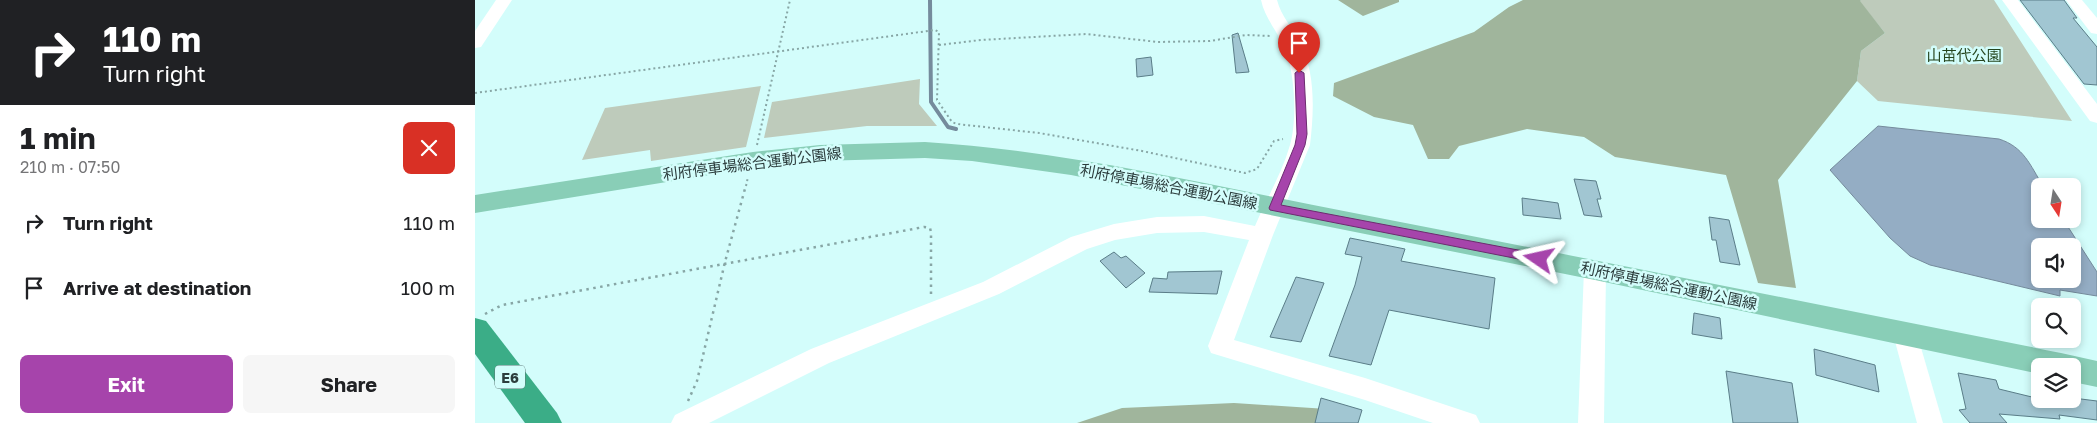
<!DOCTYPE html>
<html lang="en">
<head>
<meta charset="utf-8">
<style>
	body { margin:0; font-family:"Golos Text","Noto Sans JP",sans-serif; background:#f6f6f6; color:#202124; height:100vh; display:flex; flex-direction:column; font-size:19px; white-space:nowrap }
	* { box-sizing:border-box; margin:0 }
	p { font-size:16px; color:#757577 }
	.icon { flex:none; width:28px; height:28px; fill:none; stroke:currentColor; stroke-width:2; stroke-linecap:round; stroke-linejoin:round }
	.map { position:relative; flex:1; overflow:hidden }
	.drawer { display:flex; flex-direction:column; background:#fff; width:475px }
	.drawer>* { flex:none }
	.top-card { background:#202124; color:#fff; overflow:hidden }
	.needle { width:32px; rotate:168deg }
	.buttons { position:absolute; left:1556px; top:178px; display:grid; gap:10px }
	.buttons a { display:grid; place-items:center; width:50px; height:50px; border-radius:8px; background:#fff; box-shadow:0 2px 8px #0003; font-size:25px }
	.pin { position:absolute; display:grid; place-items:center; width:42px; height:42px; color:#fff; margin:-51px -21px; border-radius:50% 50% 50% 0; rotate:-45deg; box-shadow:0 0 5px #0007 }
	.pin .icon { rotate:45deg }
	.me { position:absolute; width:55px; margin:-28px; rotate:281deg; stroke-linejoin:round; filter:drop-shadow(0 0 4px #0008) }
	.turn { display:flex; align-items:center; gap:18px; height:105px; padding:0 20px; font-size:22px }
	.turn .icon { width:65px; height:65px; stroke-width:2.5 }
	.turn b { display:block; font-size:35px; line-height:42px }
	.round { display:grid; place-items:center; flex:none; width:52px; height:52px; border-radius:8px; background:#f6f6f6 }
	.summary { display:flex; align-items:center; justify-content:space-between; height:85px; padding:0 20px }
	h1 { font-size:30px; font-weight:700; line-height:38px }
	.button { display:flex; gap:10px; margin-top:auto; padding:10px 20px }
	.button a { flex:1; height:58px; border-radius:8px; background:#a644ab; color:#fff; font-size:20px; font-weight:700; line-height:58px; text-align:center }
	.button a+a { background:#f6f6f6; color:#202124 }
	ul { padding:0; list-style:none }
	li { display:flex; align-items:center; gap:15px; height:65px; padding:0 20px }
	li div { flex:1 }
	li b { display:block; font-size:19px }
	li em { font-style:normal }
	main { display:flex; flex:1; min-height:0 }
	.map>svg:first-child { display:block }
	.green { fill:#becbbb }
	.forest { fill:#a0b59c }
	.water { fill:#94adc4; stroke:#758b9c; fill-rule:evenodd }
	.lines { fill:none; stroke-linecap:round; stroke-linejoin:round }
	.stream { stroke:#758b9c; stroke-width:4 }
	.building { fill:#a1c6d2; stroke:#5a7d88 }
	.path-far1 { stroke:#87a6a5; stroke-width:2; stroke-dasharray:2 3; stroke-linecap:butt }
	.path { stroke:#87a6a5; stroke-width:2.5; stroke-dasharray:2.5 4.5; stroke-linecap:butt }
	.minor { fill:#fff; fill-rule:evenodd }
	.major { fill:#89ceb7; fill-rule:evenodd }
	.highway { fill:#3bad87; fill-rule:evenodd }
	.route { fill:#a644ab; stroke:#6c2c6f }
	.labels { text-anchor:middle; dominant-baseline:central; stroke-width:5; stroke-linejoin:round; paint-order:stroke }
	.shield { fill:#d3fdfb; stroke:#5e7776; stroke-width:1 }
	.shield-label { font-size:14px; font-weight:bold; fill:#2c3d3d }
	.park-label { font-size:15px; fill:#24441d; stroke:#d3fdfb }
	.street-label { font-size:15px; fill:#2c3d3d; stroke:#d3fdfb }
</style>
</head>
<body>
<main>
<section class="drawer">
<div class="top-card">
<div class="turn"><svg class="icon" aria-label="right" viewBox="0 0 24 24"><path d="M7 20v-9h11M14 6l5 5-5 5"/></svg><div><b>110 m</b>Turn right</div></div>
</div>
<div class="summary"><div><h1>1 min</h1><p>210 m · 07:50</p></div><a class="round" style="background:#d93025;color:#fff"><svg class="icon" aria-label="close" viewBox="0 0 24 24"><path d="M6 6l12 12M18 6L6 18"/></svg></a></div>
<ul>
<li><svg class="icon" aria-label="right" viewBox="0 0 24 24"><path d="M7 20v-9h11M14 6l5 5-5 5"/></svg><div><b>Turn right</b></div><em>110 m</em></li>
<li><svg class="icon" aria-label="arrive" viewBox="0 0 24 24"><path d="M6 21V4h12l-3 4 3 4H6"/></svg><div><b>Arrive at destination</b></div><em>100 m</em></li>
</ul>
<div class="button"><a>Exit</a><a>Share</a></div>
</section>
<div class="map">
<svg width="1622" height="423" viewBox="0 0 1622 423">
	<rect width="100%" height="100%" fill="#d3fdfb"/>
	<g class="green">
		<polygon points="1386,0 1519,0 1597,121 1403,101 1382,81 1386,51 1410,33 1384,1"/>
		<polygon points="445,79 444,104 462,126 392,126 289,138 297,102"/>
		<polygon points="286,86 271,147 176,161 175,150 107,160 130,108"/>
	</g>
	<g class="forest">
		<polygon points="863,0 924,0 924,2 888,16"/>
		<polygon points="1048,0 1386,0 1385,1 1410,33 1386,51 1382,81 1303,180 1321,288 1283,283 1251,175 1140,157 1109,137 1052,129 984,146 974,159 953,159 938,125 899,117 858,96 859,83 999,32 1034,7"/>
		<polygon points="759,403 852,409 871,423 602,423 647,408"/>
	</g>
	<path class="water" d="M1403 126 1524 139C1549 147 1555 165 1568 186H1565V219H1588L1622 272V296L1585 290V296L1455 265 1435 256 1415 238 1355 170ZM1565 246H1598V279H1565Z"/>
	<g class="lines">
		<polyline class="stream" points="455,0 456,102 473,127 481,129"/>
	</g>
	<g class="building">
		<polygon points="1545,0 1589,0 1602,18 1598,18 1622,47 1622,85 1609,84"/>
		<polygon points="763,33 772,64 774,72 761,73 757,35"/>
		<polygon points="676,57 678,75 662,77 661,59"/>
		<polygon points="1099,179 1121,181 1126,199 1122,199 1127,217 1109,215"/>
		<polygon points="1047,198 1083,203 1086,219 1048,215"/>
		<polygon points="1234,217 1254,220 1265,265 1245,262 1241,240 1237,240"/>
		<polygon points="875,238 930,249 926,261 1020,278 1014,329 914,310 896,365 854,356 880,285 887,257 870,254"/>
		<polygon points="639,252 646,258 651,256 670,273 651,288 625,261"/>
		<polygon points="747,271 742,294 674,292 678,278 692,279 693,272"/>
		<polygon points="821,277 849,283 826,342 795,337"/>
		<polygon points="1219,313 1245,318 1247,339 1217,334"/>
		<polygon points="1339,349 1400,365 1404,392 1341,375"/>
		<polygon points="1251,371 1317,383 1323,423 1258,423"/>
		<polygon points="1483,373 1521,380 1524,389 1565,399 1595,404 1592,399 1598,398 1622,401 1622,420 1584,415 1585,419 1524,414 1532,423 1495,423 1484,410 1491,409"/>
		<polygon points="846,398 887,410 883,423 840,423"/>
	</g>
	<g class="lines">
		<g class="path-far1">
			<polyline points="464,45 506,40 611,34 683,42 735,41 771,35 796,36"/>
			<polyline points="0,93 460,30 464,32 462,100 477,122 482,124 564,133 667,151 770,173 782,169 799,141 808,139"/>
			<polyline points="282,145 315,0"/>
			<polyline points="271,186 273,177"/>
		</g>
		<g class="path">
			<polyline points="10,314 27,305 449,227 455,228 456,232 456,296"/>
			<polyline points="213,401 222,381 250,262 271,185"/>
		</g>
		<g class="minor">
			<polygon points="21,0 37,0 6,47 0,48 0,31"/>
			<path d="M786 0H802C806 16 817 27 824 41 841 71 839 112 835 145L798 235 759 340 890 378 1001 415 1005 423H958L890 400 736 353 733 346 774 240 729 232 682 233 640 240 612 249 524 294 354 363 234 423H196L200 415 336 349 508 282 596 237 639 224 682 217 729 216 780 226C791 200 807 173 815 145 822 121 820 79 812 54 806 35 790 20 786 0Z"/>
			<polygon points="1527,0 1543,0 1622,104 1622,123 1615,121"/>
			<polygon points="1591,0 1607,0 1622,18 1622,34 1616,33"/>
			<polygon points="1120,262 1128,264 1131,270 1129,423 1103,423 1109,270 1112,264"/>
			<polygon points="1430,324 1439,327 1442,334 1468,423 1442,423 1418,334 1421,327"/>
		</g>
		<path class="major" d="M450 142C595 151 737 186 879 213 1115 259 1351 306 1586 353L1622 361V387L1598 382V366H1565V374L1120 280 596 175 497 161 450 158 345 161 278 168 0 213V195L278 152 345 145Z"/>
		<polygon class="highway" points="0,318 11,321 82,413 87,423 50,423 0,354"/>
	</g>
	<polygon class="route" points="824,70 829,73 832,134 830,145 806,205 1064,254 1068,256 1070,259 1068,262 1064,263 795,210 794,208 820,145 822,134 820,73"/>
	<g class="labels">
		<rect class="shield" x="20" y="365.5" width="30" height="23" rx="4"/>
		<g class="shield-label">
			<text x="35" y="377">E6</text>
		</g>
		<g class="park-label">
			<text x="1489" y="55">山苗代公園</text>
		</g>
		<g class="street-label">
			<text transform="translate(277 163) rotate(-7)">利府停車場総合運動公園線</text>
			<text transform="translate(694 186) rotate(11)">利府停車場総合運動公園線</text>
			<text transform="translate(1194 285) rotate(12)">利府停車場総合運動公園線</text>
		</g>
	</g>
</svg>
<div class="buttons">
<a><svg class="needle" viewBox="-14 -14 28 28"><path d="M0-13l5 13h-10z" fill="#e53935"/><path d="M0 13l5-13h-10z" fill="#757577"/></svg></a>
<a><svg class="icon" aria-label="sound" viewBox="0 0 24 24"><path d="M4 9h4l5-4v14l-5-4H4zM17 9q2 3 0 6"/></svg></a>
<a><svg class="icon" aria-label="search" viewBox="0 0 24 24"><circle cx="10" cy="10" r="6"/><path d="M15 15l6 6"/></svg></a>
<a><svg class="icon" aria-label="layers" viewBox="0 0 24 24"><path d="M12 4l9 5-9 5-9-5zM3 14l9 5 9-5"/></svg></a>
</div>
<div class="pin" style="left:824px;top:73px;background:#d93025"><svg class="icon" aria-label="arrive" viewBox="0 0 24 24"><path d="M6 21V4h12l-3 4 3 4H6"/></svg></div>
<svg class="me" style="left:1064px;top:259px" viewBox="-20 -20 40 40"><path d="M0-17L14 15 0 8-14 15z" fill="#a644ab" stroke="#fff" stroke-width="4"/></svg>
</div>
</main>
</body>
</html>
